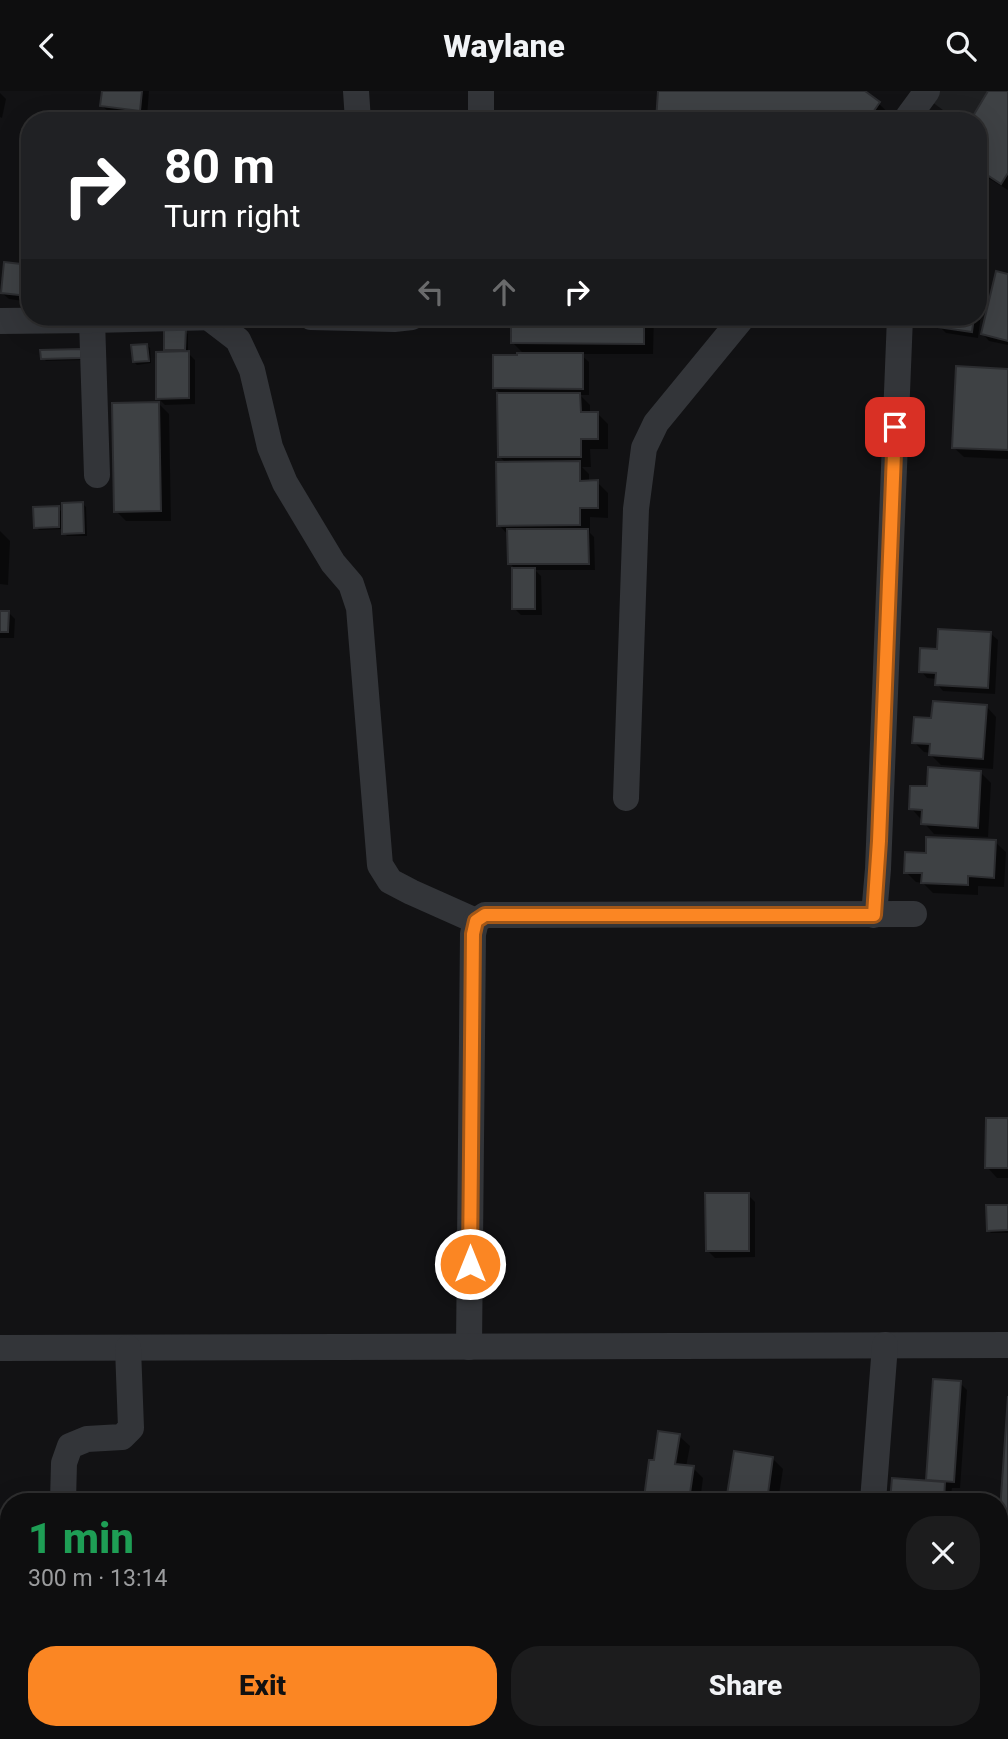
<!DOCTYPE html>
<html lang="en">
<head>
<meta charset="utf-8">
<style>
	body { margin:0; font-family:Roboto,sans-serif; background:#1c1c1d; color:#f1f3f6; height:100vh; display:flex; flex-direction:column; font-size:26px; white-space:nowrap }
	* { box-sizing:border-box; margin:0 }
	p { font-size:23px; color:#9b9c9e }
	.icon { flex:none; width:38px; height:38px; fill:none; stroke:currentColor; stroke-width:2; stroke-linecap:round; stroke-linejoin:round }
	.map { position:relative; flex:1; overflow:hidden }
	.side { position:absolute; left:0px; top:1402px; width:1008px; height:247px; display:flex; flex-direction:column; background:#0e0e0f; border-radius:28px 28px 0 0; box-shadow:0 7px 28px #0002,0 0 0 2px #2e2e2f }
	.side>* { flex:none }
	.guide { position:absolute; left:21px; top:21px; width:966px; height:214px; border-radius:28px; box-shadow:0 7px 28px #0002,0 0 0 2px #2e2e2f; background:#202124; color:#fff; overflow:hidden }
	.pin { position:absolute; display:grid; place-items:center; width:60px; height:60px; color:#fff; margin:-30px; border-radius:14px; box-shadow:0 4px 10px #0006 }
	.me { position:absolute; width:77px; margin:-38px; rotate:0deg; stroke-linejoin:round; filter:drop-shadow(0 0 5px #0008) }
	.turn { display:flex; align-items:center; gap:24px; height:147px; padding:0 28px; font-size:32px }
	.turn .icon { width:91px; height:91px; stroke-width:2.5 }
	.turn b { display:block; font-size:49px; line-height:60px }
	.lanes { display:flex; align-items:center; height:66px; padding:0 28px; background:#0003; justify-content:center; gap:35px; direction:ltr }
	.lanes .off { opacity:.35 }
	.round { display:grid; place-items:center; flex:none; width:74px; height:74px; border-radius:28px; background:#1c1c1d }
	.overview { display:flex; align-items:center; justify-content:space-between; height:119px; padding:0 28px }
	h1 { font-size:42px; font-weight:800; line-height:52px; color:#1e9e55 }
	.action { display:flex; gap:14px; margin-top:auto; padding:14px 28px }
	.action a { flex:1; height:80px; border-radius:28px; background:#fb8623; color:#111; font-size:28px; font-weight:800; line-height:80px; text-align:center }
	.action a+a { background:#1c1c1d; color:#f1f3f6 }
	header { display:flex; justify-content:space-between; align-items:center; height:91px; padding:0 28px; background:#0e0e0f; font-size:32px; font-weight:800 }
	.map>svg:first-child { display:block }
	.built { fill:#1e1f21 }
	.shadow { fill:#0007 }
	.building { fill:#3e4144; stroke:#2c2d30; stroke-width:2 }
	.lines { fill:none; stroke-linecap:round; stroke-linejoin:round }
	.minor { stroke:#333539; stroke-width:26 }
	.route-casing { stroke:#a35717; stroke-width:18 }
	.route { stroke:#fb8623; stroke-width:12 }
</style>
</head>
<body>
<header><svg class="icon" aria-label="back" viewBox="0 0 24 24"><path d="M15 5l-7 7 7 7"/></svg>Waylane<svg class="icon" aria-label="search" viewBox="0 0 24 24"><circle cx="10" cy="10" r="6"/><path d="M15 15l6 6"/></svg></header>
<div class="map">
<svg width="1008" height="1648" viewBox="0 0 1008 1648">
	<rect width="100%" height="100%" fill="#121214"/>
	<polygon class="built" points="917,0 1008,0 978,30 958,30"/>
	<g class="shadow">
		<polygon points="103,0 149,0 147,26 109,21 102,15"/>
		<polygon points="660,0 862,0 879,13 893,26 890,30 658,30"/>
		<polygon points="990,0 1008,0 1008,99 978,81 978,30"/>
		<polygon points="0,2 6,8 2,27 0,26"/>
		<polygon points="978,153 982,154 989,161 982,193 978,192"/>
		<polygon points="30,175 30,211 9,208 2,202"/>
		<polygon points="1008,185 1008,254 989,250 983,243"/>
		<polygon points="978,203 983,208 978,247 946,242 939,235 940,226 978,226"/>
		<polygon points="513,226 654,226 653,263 580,263 589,271 589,304 580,304 590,314 590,323 598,323 608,333 608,358 590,358 591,376 582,376 589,383 589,391 597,391 608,402 608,427 590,426 590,442 594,446 595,479 535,479 541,485 542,524 521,524 514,517 514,477 510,472 509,445 499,434 506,372 499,365 502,304 495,297 525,264 513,252"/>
		<polygon points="185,240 188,243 188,262 195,269 195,313 165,314 158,307 169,262 166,258"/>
		<polygon points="147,254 150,257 151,272 137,274 134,271"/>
		<polygon points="80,259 84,269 46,270 43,267"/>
		<polygon points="1008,279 1008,368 964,366 953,356"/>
		<polygon points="159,313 169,323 171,430 126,430 116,420"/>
		<polygon points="83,413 86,416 87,445 67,445 64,442 64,438 39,439 36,436 58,417 64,423"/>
		<polygon points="0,440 10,450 8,494 0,493"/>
		<polygon points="0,521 8,521 15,528 14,547 0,547"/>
		<polygon points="991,543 998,549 995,603 943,600 937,593 937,588 927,587 921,580 939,560"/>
		<polygon points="986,615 996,626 993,678 941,674 931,664 931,662 924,661 914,651 933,629"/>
		<polygon points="980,681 991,692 988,746 934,743 911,717 929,697"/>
		<polygon points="995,751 1006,761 1004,796 978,795 978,804 933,802 923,792 916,791 906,781 927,763"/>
		<polygon points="1008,1029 1008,1087 997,1087 987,1076"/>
		<polygon points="748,1104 755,1111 755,1166 715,1167 708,1160"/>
		<polygon points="1008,1116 1008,1142 991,1142 988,1139"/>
		<polygon points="935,1290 960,1292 967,1299 960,1397 952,1397 950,1410 892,1410 894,1389 927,1391"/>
		<polygon points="679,1345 690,1355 686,1376 693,1377 703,1387 700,1410 649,1410 646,1407"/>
		<polygon points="735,1362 773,1368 783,1378 778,1410 728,1410"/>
		<polygon points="999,1447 1008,1448 1008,1534 1002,1534 999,1531"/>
	</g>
	<g class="building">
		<polygon points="102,0 142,0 140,20 100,15"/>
		<polygon points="658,0 865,0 880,11 867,30 656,30"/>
		<polygon points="988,0 1008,0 1008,82 1001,93 978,78 978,30 970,30"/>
		<polygon points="4,171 30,174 28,205 1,202"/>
		<polygon points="996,180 1008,183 1008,250 981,243"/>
		<polygon points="511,226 644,226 644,253 511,252"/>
		<polygon points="939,226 974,226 972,241 937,236"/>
		<polygon points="164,238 186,238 185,259 164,259"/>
		<polygon points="147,253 149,270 133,271 131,254"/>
		<polygon points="81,258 81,267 41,268 40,259"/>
		<polygon points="189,260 189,307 156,308 156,261"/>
		<polygon points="517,262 583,262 583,298 493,297 493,264 517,264"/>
		<polygon points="956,275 1008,278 1008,359 952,357"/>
		<polygon points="497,302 580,302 581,321 598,321 598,348 581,348 581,366 498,366"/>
		<polygon points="159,311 161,420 114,421 112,312"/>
		<polygon points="580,370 580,390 598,389 598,417 580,417 580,434 497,435 496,371"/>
		<polygon points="83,411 84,442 62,443 62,412"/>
		<polygon points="59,415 59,436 34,437 33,416"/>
		<polygon points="507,438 588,438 589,473 508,473"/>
		<rect x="512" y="477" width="23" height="41"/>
		<polygon points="0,520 9,520 8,541 0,541"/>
		<polygon points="938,538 991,541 988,597 935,594 936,582 919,581 920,557 937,558"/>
		<polygon points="933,610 987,614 983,668 929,664 930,653 912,652 914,626 931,627"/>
		<polygon points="928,676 981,680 978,737 921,733 922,719 909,718 910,695 927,695"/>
		<polygon points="926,746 996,749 994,787 968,785 968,794 921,792 922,782 904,782 905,761 926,762"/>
		<polygon points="986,1027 1008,1027 1008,1077 985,1077"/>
		<polygon points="705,1102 749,1102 749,1160 706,1160"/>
		<polygon points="986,1114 1008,1114 1008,1139 987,1140"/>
		<polygon points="933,1288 961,1290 954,1391 926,1389"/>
		<polygon points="1008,1305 1008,1435 999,1434"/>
		<polygon points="658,1340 680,1343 675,1373 694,1375 689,1409 699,1410 651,1410 652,1408 644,1407 649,1369 654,1369"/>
		<polygon points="734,1360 773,1366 767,1410 726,1410"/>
		<polygon points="892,1387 945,1391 944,1410 890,1410"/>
		<polygon points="999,1445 1008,1446 1008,1526 999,1525"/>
	</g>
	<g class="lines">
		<g class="minor">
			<polyline points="356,0 358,30"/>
			<polyline points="481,30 481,0"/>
			<polyline points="908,30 908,26 927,0"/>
			<polyline points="208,226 238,249 252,279 270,356 285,392 333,472 351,493 359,517 380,774 390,790 411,801 476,830"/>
			<polyline points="311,226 394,228 412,226"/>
			<polyline points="92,229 97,384"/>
			<polyline points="0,230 92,229 218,226"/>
			<polyline points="626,707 636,418 644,357 656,332 743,226"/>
			<polyline points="874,824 878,778 900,226"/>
			<polyline points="469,1256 473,843 476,830 485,824 914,823"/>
			<polyline points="0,1257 1008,1254"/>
			<polyline points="63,1410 64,1372 70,1355 87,1348 122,1346 131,1337 128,1257"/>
			<polyline points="873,1410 885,1254"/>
			<polyline points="855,1648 856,1640"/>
		</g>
	</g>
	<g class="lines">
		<defs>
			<polyline id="route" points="470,1173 473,843 476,830 485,824 874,824 879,750 895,336"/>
		</defs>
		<use href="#route" class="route-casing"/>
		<use href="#route" class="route"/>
	</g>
</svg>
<div class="pin" style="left:895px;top:336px;background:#d93025"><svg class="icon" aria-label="arrive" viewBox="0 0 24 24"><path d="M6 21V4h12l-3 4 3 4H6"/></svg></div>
<svg class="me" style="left:470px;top:1173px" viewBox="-20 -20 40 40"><circle r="17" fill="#fb8623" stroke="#fff" stroke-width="3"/><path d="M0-11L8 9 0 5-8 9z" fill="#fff"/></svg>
<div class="guide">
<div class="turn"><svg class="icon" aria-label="right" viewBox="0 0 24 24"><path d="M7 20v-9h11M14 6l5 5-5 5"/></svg><div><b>80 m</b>Turn right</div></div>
<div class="lanes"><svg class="icon off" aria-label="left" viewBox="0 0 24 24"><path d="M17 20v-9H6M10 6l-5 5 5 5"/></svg><svg class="icon off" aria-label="ahead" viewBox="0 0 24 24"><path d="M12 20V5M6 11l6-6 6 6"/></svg><svg class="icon" aria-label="right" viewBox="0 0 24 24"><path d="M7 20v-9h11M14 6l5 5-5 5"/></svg></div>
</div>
<section class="side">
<div class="overview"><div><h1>1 min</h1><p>300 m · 13:14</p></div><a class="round"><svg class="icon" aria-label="close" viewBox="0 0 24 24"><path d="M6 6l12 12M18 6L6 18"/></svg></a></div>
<div class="action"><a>Exit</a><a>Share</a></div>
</section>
</div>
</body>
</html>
